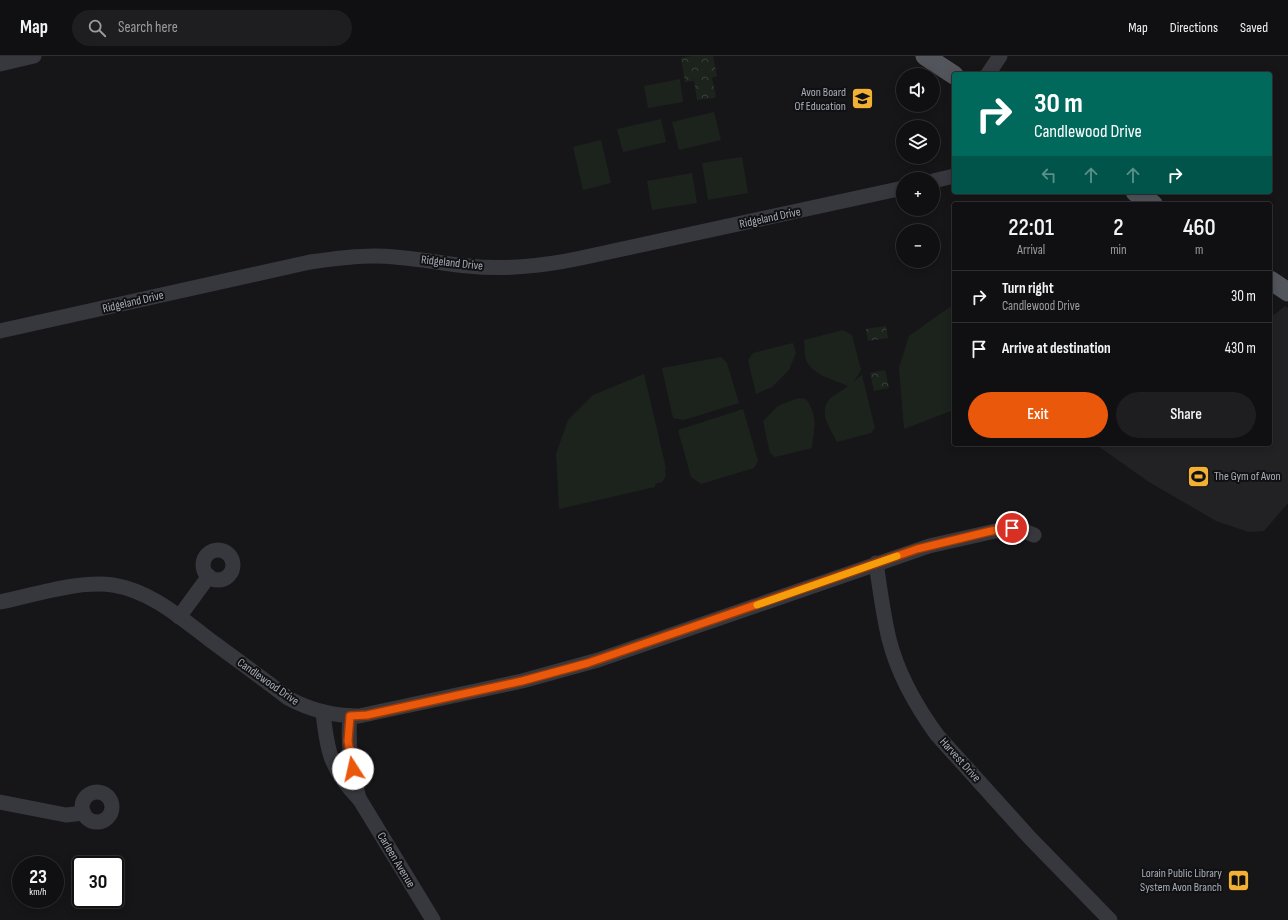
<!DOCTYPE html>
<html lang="en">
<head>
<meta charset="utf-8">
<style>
	body { margin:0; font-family:"Sofia Sans Condensed",sans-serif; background:#1e1e20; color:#f1f3f6; height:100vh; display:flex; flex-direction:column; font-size:15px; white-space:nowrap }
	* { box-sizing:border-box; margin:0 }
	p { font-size:13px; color:#9c9d9f }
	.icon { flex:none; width:22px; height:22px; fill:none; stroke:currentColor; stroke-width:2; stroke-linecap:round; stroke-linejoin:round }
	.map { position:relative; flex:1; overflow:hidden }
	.sheet { position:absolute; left:952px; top:146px; width:320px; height:244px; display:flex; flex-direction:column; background:#101012; border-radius:4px; box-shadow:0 2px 10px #0003,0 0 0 1px #303032 }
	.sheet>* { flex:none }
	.guide { position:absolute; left:952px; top:16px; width:320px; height:122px; border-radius:4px; box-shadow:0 2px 10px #0003,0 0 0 1px #303032; background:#00695c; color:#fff; overflow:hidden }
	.fabs { position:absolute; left:896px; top:12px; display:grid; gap:8px }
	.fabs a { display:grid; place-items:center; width:44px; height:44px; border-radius:50%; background:#101012; box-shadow:0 2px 10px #0003,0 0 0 1px #303032; font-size:20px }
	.speed { position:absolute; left:12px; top:800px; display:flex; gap:8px; font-size:20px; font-weight:700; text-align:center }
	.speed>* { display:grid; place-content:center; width:52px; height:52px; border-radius:50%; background:#101012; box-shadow:0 2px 10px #0003,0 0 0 1px #303032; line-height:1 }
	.speed small { font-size:10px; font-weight:400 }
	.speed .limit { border:2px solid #111; border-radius:6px; background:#fff; color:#111 }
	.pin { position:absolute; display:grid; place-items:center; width:34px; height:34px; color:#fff; margin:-17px; border:2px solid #fff; border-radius:50%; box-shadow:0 1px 4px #0007 }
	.me { position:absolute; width:44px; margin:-22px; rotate:350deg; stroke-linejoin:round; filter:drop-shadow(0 0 3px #0008) }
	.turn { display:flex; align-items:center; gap:14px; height:84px; padding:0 16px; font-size:18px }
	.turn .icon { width:52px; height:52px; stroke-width:2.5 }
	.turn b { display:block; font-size:28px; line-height:34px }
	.lanes { display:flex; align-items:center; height:38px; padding:0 16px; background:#0003; justify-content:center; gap:20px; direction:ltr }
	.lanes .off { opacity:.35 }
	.eta { display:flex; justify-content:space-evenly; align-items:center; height:68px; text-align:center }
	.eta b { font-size:24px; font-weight:600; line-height:28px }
	.primary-button { display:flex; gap:8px; margin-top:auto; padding:8px 16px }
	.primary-button a { flex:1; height:46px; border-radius:24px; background:#ea580c; color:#fff; font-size:16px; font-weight:600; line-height:46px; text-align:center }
	.primary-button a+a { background:#1e1e20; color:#f1f3f6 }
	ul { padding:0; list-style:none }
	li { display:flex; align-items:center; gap:12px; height:52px; padding:0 16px; border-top:1px solid #303032 }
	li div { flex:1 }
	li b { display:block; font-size:15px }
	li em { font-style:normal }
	header { display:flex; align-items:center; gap:24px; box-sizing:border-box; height:56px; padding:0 20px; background:#101012; border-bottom:1px solid #303032 }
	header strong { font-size:19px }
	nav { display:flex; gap:22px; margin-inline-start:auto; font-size:14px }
	.search { width:280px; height:36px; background:#1e1e20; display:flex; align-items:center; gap:10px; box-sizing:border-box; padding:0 14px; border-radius:22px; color:#9c9d9f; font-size:15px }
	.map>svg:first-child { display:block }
	.built { fill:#222225 }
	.forest { fill:url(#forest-crowns) }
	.pitch { fill:#1c231d }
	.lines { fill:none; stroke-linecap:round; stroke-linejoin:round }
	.minor { stroke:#37383d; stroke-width:15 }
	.major { stroke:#53555c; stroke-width:19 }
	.route-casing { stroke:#983908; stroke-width:10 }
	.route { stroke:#ea580c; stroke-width:7 }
	.slow { stroke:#f59e0b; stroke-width:7 }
	.labels { text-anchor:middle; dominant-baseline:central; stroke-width:4; stroke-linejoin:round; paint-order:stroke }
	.poi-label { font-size:12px; fill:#a8adb8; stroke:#111113; text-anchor:end }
	.street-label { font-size:12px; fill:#a8adb8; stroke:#111113 }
</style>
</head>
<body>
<header>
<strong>Map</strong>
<div class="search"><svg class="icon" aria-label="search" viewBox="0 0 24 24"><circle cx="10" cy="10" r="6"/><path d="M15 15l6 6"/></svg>Search here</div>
<nav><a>Map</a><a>Directions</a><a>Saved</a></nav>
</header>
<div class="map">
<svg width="1288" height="864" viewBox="0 0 1288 864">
	<defs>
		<pattern id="forest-crowns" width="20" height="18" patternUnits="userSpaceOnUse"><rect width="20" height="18" fill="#1c231d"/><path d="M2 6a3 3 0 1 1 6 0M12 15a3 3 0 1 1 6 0" fill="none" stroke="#3a403c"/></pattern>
	</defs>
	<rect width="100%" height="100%" fill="#161618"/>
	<polygon class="built" points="1285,250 1288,252 1288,447 1264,475 1249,476 1216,465 1149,426 1095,388 1270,388 1270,262"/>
	<g class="forest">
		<polygon points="692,0 713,0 717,20 712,22 716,40 714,42 697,44 694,25 685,26 681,2"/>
		<polygon points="886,270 888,282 868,285 866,273"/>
		<polygon points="885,314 889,332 874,335 870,317"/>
	</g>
	<g class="pitch">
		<polygon points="680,23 683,46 648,52 644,30"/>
		<polygon points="714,56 721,84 679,94 672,66"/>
		<polygon points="661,63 666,86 623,96 617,73"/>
		<polygon points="601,84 611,127 583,134 573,91"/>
		<polygon points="742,101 748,137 708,144 702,107"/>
		<polygon points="692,117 697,147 652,154 647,125"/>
		<polygon points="954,248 954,355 948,356 904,373 899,312 909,280"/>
		<path d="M843 274 852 279 861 314 854 325 862 319 875 372 871 377 837 386C831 373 819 359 828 345 832 339 843 335 848 330 835 324 815 320 807 306 804 301 805 290 804 284Z"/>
		<polygon points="793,287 796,297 789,314 772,331 756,338 748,304 753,297"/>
		<polygon points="721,301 727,307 739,347 684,364 673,362 662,312"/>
		<polygon points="644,318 666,412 665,415 666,420 662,426 655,428 655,431 559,453 556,398 568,364 593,339"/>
		<path d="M798 342 806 343C819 363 814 370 812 392L775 401 770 397 763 365 778 350Z"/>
		<polygon points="743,353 758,405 754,412 701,428 691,421 678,374"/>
	</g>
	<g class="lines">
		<g class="minor">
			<polyline points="0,8 34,0"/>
			<polyline points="988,18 1000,0"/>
			<polyline points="933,125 954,120"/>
			<path d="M0 275 310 206C331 203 353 200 374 200 406 200 437 207 468 210 506 214 544 210 581 202L903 132"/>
			<circle cx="218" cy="509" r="15"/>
			<path d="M876 507C880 533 883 558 889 583 898 619 916 650 937 679L1030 782 1110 864"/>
			<path d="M0 546C34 539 79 524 113 529 151 535 181 562 210 584 236 603 262 622 288 642 310 654 334 660 359 660L522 625 598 604 929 490 1004 473H1019L1034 479"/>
			<polyline points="179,561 209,520"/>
			<path d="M323 656C327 696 331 714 360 744L433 864"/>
			<path d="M350 660C347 691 352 713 359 743"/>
			<circle cx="97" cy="751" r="15"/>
			<polyline points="0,746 66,759 84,757"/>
		</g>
		<g class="major">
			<polyline points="925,0 954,19"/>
			<polyline points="1135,136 1153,148"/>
			<polyline points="1270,224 1288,236"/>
		</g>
	</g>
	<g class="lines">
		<defs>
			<polyline id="route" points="353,713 348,685 350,660 367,659 522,625 588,607 917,493 991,475 1012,472"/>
		</defs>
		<use href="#route" class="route-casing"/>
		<use href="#route" class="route"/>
		<polyline class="slow" points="757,549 897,500"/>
	</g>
	<defs>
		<symbol id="school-square" viewBox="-11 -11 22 22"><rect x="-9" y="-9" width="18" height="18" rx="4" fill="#f2b134" stroke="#111113"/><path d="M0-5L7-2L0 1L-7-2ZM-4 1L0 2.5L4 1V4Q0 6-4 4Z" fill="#111"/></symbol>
		<symbol id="stadium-square" viewBox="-11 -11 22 22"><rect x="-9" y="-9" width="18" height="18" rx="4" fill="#f2b134" stroke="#111113"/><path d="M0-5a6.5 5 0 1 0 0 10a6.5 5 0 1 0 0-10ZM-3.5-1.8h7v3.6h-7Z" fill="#111"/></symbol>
		<symbol id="library-square" viewBox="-11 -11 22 22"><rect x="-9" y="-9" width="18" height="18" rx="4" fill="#f2b134" stroke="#111113"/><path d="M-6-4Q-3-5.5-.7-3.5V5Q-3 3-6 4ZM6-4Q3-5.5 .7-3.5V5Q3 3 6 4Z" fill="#111"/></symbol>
	</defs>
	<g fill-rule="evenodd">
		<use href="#school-square" x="850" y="30" width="25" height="25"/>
		<use href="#stadium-square" x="1186" y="408" width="25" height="25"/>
		<use href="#library-square" x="1226" y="812" width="25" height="25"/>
	</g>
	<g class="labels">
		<g class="poi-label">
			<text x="846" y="36">Avon Board<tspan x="846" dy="14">Of Education</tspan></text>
			<text x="1214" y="420" text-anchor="start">The Gym of Avon</text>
			<text x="1222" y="817">Lorain Public Library<tspan x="1222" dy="14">System Avon Branch</tspan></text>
		</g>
		<g class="street-label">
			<text transform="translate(770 162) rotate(-12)">Ridgeland Drive</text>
			<text transform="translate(452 207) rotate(6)">Ridgeland Drive</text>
			<text transform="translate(133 246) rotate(-13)">Ridgeland Drive</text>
			<text transform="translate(268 626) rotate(35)">Candlewood Drive</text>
			<text transform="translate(960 704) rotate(48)">Harvest Drive</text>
			<text transform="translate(396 804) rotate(59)">Carleen Avenue</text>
		</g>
	</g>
</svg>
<div class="fabs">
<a><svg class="icon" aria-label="sound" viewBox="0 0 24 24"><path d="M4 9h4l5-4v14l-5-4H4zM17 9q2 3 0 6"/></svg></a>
<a><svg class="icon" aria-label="layers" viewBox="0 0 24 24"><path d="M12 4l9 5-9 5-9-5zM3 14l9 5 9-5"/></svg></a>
<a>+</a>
<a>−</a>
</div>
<div class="speed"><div>23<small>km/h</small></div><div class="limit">30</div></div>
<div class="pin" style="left:1012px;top:472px;background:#d93025"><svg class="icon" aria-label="arrive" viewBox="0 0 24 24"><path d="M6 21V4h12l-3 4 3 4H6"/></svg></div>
<svg class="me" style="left:353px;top:713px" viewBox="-20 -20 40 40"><circle r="19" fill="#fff"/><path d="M0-13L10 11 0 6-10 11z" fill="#ea580c"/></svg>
<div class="guide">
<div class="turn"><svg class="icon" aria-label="right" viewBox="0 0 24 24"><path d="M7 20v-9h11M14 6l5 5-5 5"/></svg><div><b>30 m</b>Candlewood Drive</div></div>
<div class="lanes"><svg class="icon off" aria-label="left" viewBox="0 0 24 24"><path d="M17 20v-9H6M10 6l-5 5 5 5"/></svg><svg class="icon off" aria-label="ahead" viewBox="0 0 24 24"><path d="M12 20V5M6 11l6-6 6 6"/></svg><svg class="icon off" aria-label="ahead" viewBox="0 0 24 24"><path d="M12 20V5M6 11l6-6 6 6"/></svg><svg class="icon" aria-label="right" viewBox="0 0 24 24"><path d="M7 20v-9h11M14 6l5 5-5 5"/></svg></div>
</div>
<section class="sheet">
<div class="eta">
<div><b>22:01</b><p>Arrival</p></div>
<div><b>2</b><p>min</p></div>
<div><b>460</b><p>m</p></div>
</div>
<ul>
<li><svg class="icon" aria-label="right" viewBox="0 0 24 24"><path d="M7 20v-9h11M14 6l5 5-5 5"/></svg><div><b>Turn right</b><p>Candlewood Drive</p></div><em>30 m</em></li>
<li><svg class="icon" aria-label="arrive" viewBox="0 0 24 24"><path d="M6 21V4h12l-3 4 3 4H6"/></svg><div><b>Arrive at destination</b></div><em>430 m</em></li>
</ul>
<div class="primary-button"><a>Exit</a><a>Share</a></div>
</section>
</div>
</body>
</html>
